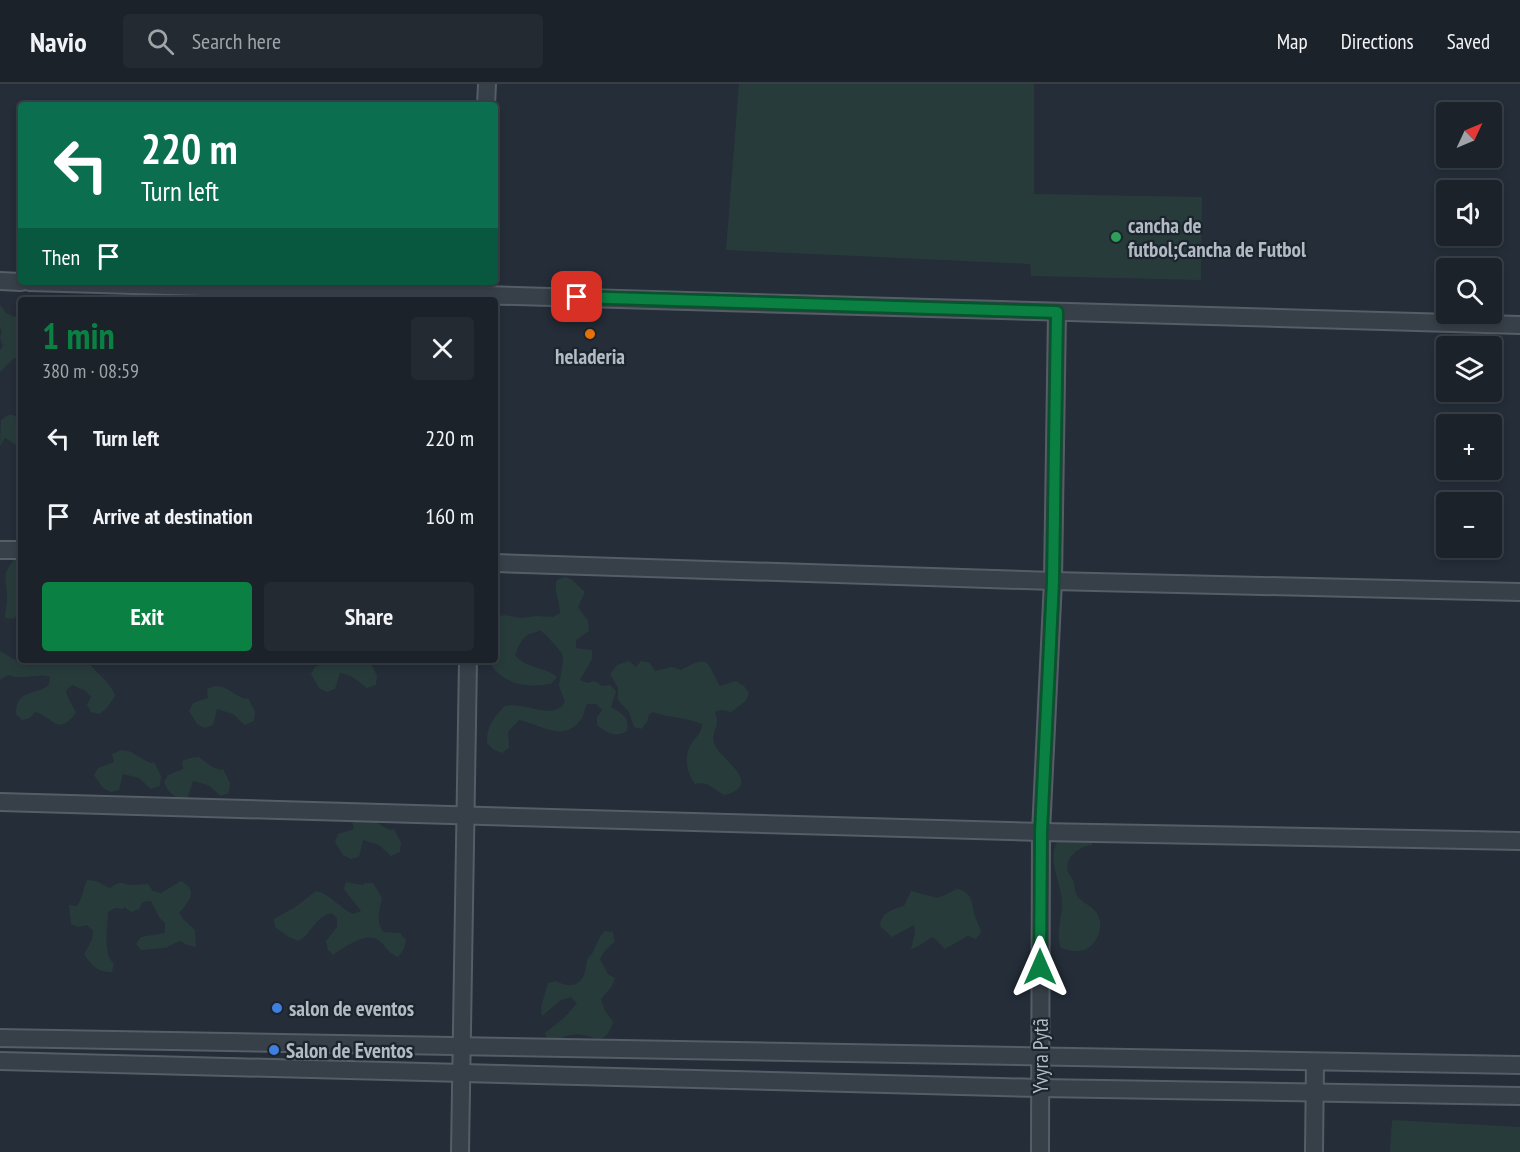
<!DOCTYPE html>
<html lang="en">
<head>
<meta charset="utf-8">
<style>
	body { margin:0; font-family:"PT Sans Narrow",sans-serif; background:#242a32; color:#f1f3f6; height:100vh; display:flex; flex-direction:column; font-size:22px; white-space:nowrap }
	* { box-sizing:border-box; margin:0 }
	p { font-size:20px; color:#a0a4a8 }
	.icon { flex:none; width:33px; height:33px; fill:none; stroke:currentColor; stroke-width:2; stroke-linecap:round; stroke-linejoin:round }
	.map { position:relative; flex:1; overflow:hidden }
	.sheet { position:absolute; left:18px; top:213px; width:480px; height:366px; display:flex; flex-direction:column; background:#1b222a; border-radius:6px; box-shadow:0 3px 9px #0003,0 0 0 2px #393f47 }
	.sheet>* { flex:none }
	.guide { position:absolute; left:18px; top:18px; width:480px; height:183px; border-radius:6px; box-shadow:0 3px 9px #0003,0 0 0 2px #393f47; background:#0b6e4f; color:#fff; overflow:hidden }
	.needle { width:39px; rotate:46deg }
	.tools { position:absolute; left:1436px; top:18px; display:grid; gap:12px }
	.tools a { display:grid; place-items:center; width:66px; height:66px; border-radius:6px; background:#1b222a; box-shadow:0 3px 9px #0003,0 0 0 2px #393f47; font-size:30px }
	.pin { position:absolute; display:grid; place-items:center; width:51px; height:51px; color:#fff; margin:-26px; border-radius:12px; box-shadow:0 3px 9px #0006 }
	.me { position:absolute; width:66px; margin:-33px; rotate:0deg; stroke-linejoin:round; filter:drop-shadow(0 0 4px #0008) }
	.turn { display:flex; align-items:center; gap:21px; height:126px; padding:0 24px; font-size:27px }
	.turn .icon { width:78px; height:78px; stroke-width:2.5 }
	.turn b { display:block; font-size:42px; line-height:51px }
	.then { display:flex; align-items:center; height:57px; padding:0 24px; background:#0003; gap:12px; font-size:22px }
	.round { display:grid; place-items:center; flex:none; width:63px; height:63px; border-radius:6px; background:#242a32 }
	.head { display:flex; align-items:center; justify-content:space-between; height:102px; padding:0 24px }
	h1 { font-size:36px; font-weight:600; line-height:45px; color:#0b8043 }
	.button { display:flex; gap:12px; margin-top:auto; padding:12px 24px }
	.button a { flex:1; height:69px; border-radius:6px; background:#0b8043; color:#fff; font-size:24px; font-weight:600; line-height:69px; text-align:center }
	.button a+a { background:#242a32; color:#f1f3f6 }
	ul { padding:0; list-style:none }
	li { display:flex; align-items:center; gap:18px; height:78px; padding:0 24px }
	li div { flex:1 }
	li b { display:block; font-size:22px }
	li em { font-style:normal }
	header { display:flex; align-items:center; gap:36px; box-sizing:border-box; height:84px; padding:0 30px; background:#1b222a; border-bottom:2px solid #393f47 }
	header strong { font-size:28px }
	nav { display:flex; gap:33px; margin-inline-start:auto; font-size:21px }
	.search { width:420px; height:54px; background:#242a32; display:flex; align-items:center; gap:15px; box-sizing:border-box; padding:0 21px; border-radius:6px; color:#a0a4a8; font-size:22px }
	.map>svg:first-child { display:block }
	.green { fill:#283b3b }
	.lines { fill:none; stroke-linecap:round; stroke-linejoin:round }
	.minor-casing { stroke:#555d66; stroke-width:20 }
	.minor { stroke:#373f48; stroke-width:16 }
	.route-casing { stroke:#07532c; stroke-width:15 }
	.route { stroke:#0b8043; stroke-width:10 }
	.leisure-dot { fill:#2e9e5b; stroke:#1c242d; stroke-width:2 }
	.food-dot { fill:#e8710a; stroke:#1c242d; stroke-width:2 }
	.shop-dot { fill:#3f7fe0; stroke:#1c242d; stroke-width:2 }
	.labels { text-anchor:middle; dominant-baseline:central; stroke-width:4.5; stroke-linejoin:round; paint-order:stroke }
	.poi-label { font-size:21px; font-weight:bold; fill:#b2bac4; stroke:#1c242d; text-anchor:start }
	.street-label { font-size:21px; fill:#b2bac4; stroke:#1c242d }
</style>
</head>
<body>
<header>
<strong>Navio</strong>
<div class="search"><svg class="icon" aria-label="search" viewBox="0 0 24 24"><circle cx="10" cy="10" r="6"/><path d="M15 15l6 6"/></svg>Search here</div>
<nav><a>Map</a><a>Directions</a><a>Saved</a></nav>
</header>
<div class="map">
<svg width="1520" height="1068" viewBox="0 0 1520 1068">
	<rect width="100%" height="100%" fill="#242d38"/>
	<g class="green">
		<polygon points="739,0 1034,0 1034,110 1202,113 1201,196 1031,192 1030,180 726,166"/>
		<polygon points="0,221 6,229 14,233 21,229 21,275 14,274 0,288 0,266 3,262 0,254 2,246 0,244"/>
		<polygon points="8,331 13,331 21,336 21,364 5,354 0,362 1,336"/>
		<path d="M16 473 21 474V529L13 535 5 534C5 527 7 521 7 515 7 490 0 494 16 473Z"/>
		<path d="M565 493 572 496 585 508 578 523 588 537 589 547 576 556V564L592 566V575L580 596 587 599 595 597 602 602 610 601 616 607 611 623C622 630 630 633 627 647 615 654 607 649 597 641V633L602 626 596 620H587C584 625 584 633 580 637 561 659 541 640 519 636L508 648 509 664 502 669 493 665 487 659C486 643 494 633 505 622 527 617 552 638 565 618L559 602 563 577 562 569C554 561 548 551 539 546L537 548C523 550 520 559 515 571 526 585 544 582 557 593L551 600C524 604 503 601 488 576H495V534L504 531 520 534 536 532 553 533 560 529C560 516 553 508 557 496Z"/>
		<path d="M0 567C13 575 26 584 41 576H88C95 591 110 595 115 612L106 625 99 630 91 628 87 621 91 613 86 607 72 601 66 607C68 616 73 621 76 629 57 653 54 633 35 628L30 634 22 636 16 630C16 604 36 612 49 601L50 593C37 588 25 597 8 591L0 596Z"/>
		<path d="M330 576 370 577 377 592 376 601 367 604C358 597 351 590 340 589L335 605 327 608 319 604 311 590 315 583Z"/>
		<path d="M629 577 636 583 641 577 650 579 655 587 672 583 681 586C710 570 706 577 720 602L736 597 744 602 749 609 746 617 731 628 722 626 715 628C721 642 711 647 714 659 718 674 767 701 724 711 713 705 708 697 695 700 687 690 684 674 690 662 695 652 701 652 702 640 685 633 669 634 653 628L649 630 647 638 641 645 634 643 629 628 618 616V604L610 590 617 581Z"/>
		<path d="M215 602C227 602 234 611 245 615L248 614 255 628 254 637 245 641 233 630 217 625 213 641 205 644 197 640 189 627 193 619 208 614 207 605Z"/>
		<path d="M121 666C134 666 139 675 151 679L154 678 161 692 160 702 151 705 139 694 123 690 119 706 111 708 103 704 94 691 98 684 114 678 112 670Z"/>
		<path d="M199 673 212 683 221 686 223 685 230 699 229 709 221 712 208 701 193 697 188 713 180 715C171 711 168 707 164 698L168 691 183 685 182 677 190 674Z"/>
		<path d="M361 733C374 733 379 742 391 746L394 745 401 759 400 768 391 772 379 761 363 756 359 773 351 775 343 771 335 758 338 750 354 745 352 737Z"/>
		<path d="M1060 753 1084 757 1092 756V761C1080 762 1064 773 1068 788 1069 791 1072 793 1073 796 1075 800 1074 805 1076 810 1080 818 1091 821 1096 828 1104 840 1100 853 1091 862 1083 869 1071 868 1061 864 1056 849 1061 838 1062 822 1063 798 1044 776 1060 753Z"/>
		<path d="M87 796 96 797 110 804C122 795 122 801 133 801 138 801 143 800 148 800L153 807 161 809 181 797C199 806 189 818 179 829L183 835 195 846 196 863 187 861 180 857 165 864 141 866 136 860 141 853 165 849V839L159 833 151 817 143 818 139 825 131 828 124 823 123 825 115 824 108 828C108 845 102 868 114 880L112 888C98 889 91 881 84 870L92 856 93 847 87 841 78 843 71 840 69 821 77 822C83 813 83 805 87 796Z"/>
		<path d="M346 798 363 801 365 799H373L382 814C379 827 376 836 383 848L400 849 406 856 404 865 398 873C389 869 387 865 381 858 368 845 344 864 333 871L328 866 326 857 337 843V834L331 829C315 833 312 850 298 857L289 853 275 843 274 835 297 822 316 807C331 810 339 824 353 830L361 827 344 805Z"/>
		<path d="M957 805C971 808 971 815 974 828 975 835 979 841 981 848L976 855 968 852 945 865 933 853C924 857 920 863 911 865L915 849 914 841 892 853 880 842C882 828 891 826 904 822L911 807 938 814Z"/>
		<path d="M605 847 613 848 614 857 616 856 604 868 600 875 608 890 615 894 612 902 601 915 604 925 613 938C604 969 590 946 571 951 562 953 557 957 548 957L545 949 565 933 577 919 571 913 561 916 542 932 541 923 548 899 556 897C566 903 578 904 584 891 586 886 586 881 587 876 590 870 590 874 593 868 597 860 598 854 605 847Z"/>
		<polygon points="1392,1036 1520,1043 1520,1068 1390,1068"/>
	</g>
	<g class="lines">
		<defs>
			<g id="minor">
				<polyline points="486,21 487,0"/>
				<polyline points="0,197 21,198"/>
				<polyline points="29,198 1520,241"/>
				<polyline points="0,466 21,466"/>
				<polyline points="495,479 1053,497 1520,508"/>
				<polyline points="0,718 1041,748 1520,757"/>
				<polyline points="0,954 1520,981"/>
				<polyline points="0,977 1040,1004 1520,1012"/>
				<polyline points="460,1068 468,576"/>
				<polyline points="1040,1068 1041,748 1053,497 1057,228"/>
				<polyline points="1314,1068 1315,978"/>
			</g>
		</defs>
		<use href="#minor" class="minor-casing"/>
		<use href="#minor" class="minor"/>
	</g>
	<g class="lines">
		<defs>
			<polyline id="route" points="577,213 1057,228 1053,497 1041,748 1040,883"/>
		</defs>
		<use href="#route" class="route-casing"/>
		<use href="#route" class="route"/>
	</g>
	<circle class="leisure-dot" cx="1116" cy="153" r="6"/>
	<circle class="food-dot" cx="590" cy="250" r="6"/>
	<g class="shop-dot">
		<circle cx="277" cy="924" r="6"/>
		<circle cx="274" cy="966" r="6"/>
	</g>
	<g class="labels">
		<g class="poi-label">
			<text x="1128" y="141">cancha de<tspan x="1128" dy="24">futbol;Cancha de Futbol</tspan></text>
			<text x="590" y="272" text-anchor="middle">heladeria</text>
			<text x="289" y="924">salon de eventos</text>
			<text x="286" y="966">Salon de Eventos</text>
		</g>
		<g class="street-label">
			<text transform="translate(1040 972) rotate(-90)">Yvyra Pytã</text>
		</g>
	</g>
</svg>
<div class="tools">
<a><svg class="needle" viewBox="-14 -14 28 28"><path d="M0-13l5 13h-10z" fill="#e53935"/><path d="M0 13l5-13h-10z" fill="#a0a4a8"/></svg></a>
<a><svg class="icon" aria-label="sound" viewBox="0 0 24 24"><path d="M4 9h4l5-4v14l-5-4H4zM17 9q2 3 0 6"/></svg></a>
<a><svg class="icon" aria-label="search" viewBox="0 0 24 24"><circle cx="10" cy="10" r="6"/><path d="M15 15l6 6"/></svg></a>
<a><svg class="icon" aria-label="layers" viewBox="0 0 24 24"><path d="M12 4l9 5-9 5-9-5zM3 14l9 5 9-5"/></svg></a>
<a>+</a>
<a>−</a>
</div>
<div class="pin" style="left:577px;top:213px;background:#d93025"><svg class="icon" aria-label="arrive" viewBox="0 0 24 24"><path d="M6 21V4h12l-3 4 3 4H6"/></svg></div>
<svg class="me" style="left:1040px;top:883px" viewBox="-20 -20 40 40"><path d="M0-17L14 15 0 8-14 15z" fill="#0b8043" stroke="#fff" stroke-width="4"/></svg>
<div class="guide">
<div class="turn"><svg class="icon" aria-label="left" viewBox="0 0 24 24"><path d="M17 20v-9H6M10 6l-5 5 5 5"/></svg><div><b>220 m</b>Turn left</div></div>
<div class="then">Then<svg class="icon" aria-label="arrive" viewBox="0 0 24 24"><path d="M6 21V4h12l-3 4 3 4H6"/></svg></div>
</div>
<section class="sheet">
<div class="head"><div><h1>1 min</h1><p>380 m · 08:59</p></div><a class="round"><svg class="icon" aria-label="close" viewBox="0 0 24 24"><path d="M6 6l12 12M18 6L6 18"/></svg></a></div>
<ul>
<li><svg class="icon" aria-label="left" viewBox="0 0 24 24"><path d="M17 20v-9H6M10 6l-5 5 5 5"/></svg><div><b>Turn left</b></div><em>220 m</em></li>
<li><svg class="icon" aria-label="arrive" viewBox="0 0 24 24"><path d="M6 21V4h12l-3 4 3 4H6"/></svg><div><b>Arrive at destination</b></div><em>160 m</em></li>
</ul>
<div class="button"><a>Exit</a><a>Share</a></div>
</section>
</div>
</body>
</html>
